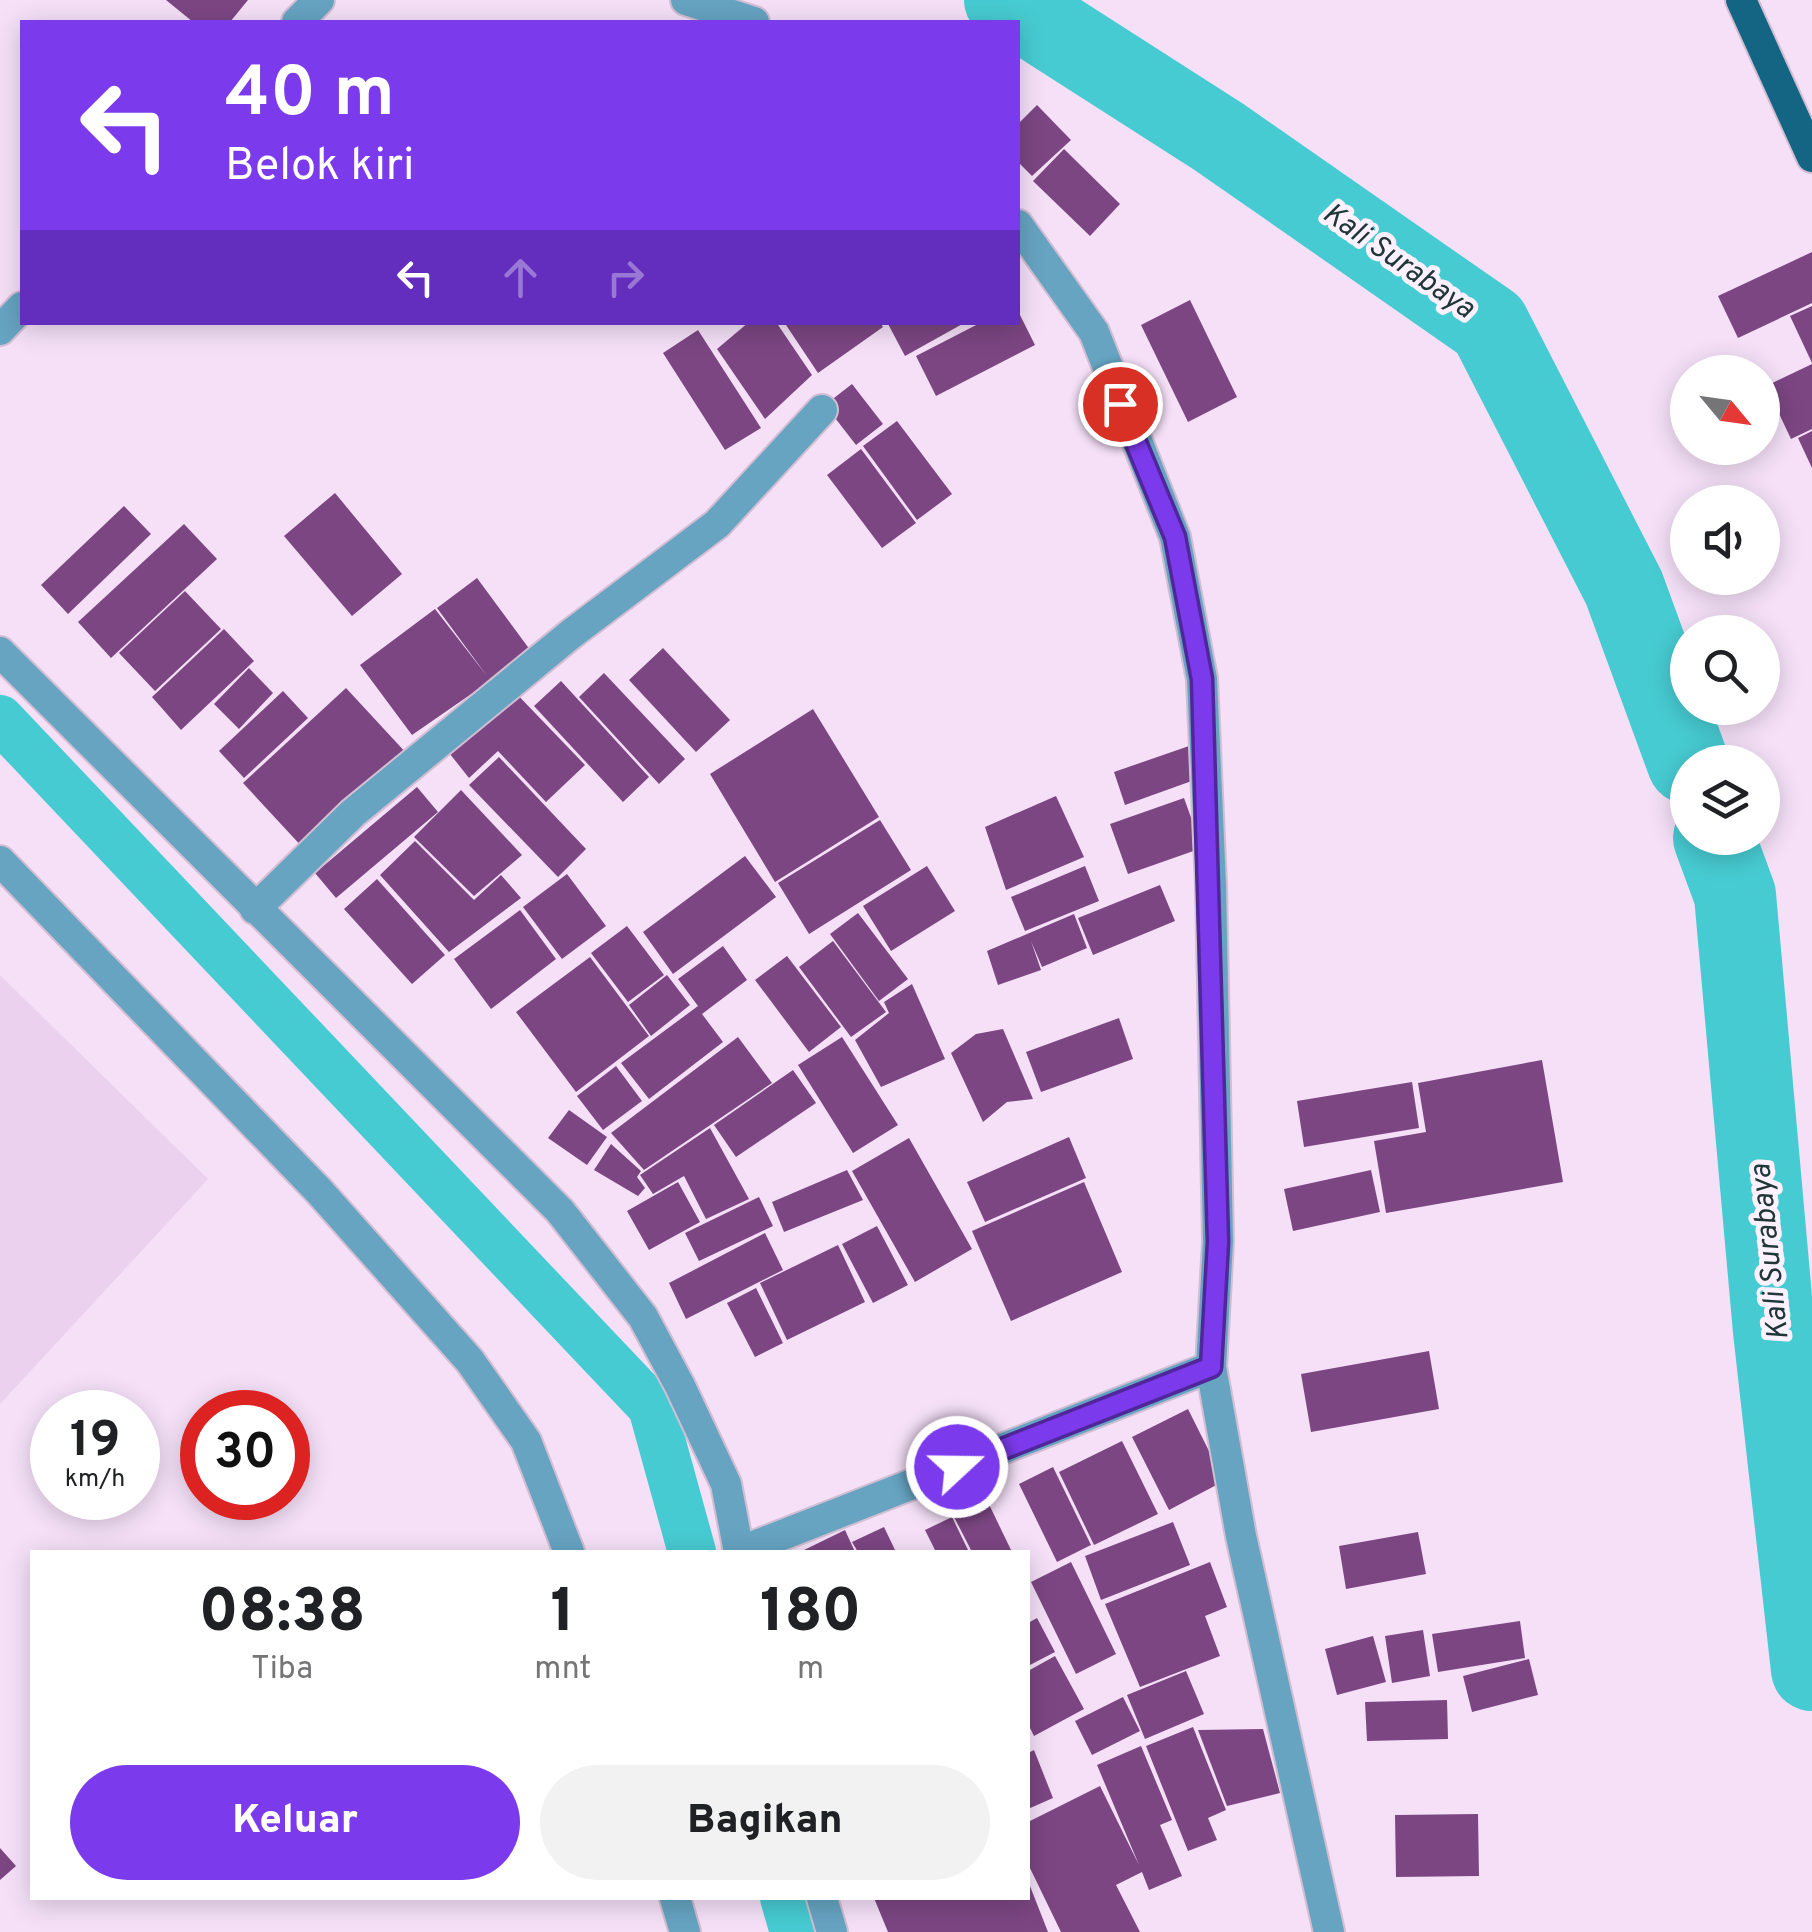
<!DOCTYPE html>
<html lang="id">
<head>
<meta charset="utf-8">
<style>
	body { margin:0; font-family:Overpass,sans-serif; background:#f2f2f2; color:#202124; height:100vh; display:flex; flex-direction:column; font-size:38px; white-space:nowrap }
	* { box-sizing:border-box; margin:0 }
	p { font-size:32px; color:#757577 }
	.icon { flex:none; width:55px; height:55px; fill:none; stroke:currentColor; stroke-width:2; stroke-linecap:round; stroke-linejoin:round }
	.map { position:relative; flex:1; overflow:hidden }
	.sheet { position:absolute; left:30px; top:1550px; width:1000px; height:350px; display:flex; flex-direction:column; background:#fff; border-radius:0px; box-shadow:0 5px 25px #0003 }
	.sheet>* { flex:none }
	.hud { position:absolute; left:20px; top:20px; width:1000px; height:305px; border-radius:0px; box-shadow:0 5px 25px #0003; background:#7c3aed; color:#fff; overflow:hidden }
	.needle { width:65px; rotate:119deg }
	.controls { position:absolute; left:1670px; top:355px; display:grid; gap:20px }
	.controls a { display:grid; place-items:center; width:110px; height:110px; border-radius:50%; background:#fff; box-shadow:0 5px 25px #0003; font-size:50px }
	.speed { position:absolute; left:30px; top:1390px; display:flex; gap:20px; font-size:50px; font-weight:700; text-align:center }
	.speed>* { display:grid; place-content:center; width:130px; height:130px; border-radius:50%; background:#fff; box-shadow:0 5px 25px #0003; line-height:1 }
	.speed small { font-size:25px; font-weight:400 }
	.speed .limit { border:15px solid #d22; background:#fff; color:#111 }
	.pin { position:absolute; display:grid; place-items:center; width:85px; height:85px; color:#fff; margin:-42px; border:5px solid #fff; border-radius:50%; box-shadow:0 2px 10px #0007 }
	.me { position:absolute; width:110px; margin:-55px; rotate:69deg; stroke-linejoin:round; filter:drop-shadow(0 0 8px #0008) }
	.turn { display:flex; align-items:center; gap:35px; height:210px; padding:0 40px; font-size:45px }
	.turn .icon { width:130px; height:130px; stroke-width:2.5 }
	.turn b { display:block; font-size:70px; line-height:85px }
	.lanes { display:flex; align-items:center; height:95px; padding:0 40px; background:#0003; justify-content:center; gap:50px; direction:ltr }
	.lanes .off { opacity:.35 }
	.eta { display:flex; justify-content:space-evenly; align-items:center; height:170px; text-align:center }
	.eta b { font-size:60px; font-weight:800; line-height:70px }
	.action { display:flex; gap:20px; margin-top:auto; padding:20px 40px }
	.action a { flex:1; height:115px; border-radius:60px; background:#7c3aed; color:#fff; font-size:40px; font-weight:800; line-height:115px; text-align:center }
	.action a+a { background:#f2f2f2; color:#202124 }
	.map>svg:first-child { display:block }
	.built { fill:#ecd1ee }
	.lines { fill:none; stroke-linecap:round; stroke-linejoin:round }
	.canal { stroke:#47cbd2; stroke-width:48 }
	.river { stroke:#47cbd2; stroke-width:82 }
	.building { fill:#7c4683 }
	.minor-casing { stroke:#d1bed3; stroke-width:34 }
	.major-casing { stroke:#d1bed3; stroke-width:34 }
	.minor { stroke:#66a4c2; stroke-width:30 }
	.major { stroke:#146484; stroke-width:30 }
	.route-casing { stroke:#51269a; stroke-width:25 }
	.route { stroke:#7c3aed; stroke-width:18 }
	.labels { text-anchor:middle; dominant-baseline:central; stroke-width:10; stroke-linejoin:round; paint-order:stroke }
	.water-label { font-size:30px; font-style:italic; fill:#203738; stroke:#fef1ff }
</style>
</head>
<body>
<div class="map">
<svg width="1812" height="1932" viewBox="0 0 1812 1932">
	<rect width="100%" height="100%" fill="#f5e0f8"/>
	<polygon class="built" points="0,975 208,1179 0,1404"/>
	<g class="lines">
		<g class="canal">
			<polyline points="0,719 652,1407 692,1552"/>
			<polyline points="784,1898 794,1932"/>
		</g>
		<g class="river">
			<polyline points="1005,0 1219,137 1489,325 1624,588 1688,763"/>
			<polyline points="1714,838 1735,895 1774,1331 1812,1670"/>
		</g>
	</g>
	<g class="building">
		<polygon points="166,0 248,0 230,22 193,22"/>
		<polygon points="1037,105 1071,140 1032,176 1018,162 1018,124"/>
		<polygon points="1064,149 1120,204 1090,236 1033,181"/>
		<polygon points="1812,252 1812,303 1738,338 1718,296"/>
		<polygon points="1190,300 1237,397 1188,422 1141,325"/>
		<polygon points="1812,306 1812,363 1790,316"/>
		<polygon points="1018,311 1035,345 936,396 916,356 982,322 1018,322"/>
		<polygon points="749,322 776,322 812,375 765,419 717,349"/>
		<polygon points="784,322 880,322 883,327 818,373"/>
		<polygon points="887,322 966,322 905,356"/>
		<polygon points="698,330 761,428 725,450 663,353"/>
		<polygon points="1812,364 1812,429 1791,439 1766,386"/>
		<polygon points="852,384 883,424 856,445 825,405"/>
		<polygon points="897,421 952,494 917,520 863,446"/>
		<polygon points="1812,431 1812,468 1798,438"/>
		<polygon points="861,449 916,523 882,548 827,475"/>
		<polygon points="335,493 402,574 352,616 284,536"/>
		<polygon points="124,506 151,534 68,614 41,585"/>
		<polygon points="184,524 217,559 111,658 78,622"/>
		<polygon points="477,578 536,658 490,681 412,735 360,665 435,609 487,676 437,608"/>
		<polygon points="185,591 221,629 155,691 119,653"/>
		<polygon points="224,629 254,661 181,730 152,697"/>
		<polygon points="663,648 730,720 696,752 629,680"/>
		<polygon points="249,668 273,693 239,729 214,704"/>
		<polygon points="604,673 685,759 659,784 579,697"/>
		<polygon points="561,681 649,777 623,802 534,706"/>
		<polygon points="346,688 408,755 305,850 243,783"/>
		<polygon points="511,688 585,765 546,802 498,751 469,778 442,744"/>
		<polygon points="283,691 308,718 244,778 219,751"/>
		<polygon points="813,709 879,817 775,882 710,774"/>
		<polygon points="1189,746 1200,778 1125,805 1114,772"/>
		<polygon points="499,757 586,849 558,877 469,785"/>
		<polygon points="417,787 438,812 336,898 315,873"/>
		<polygon points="461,790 522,855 474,896 414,837"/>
		<polygon points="1056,796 1084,857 1006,890 985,827"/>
		<polygon points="1184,798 1202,848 1128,874 1110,824"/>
		<polygon points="880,820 911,870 809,934 778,883"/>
		<polygon points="415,841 474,900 501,875 521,898 449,952 380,875"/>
		<polygon points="745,856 776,897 673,974 643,932"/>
		<polygon points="927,866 955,911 891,951 863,906"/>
		<polygon points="1085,866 1099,901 1025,931 1011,897"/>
		<polygon points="567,874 606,926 562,959 523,907"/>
		<polygon points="377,879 445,955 412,984 344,909"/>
		<polygon points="1160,885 1175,921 1093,955 1078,918"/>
		<polygon points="520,910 556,959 491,1009 454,959"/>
		<polygon points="858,913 908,979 879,1001 830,934"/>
		<polygon points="1074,914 1087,948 1042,967 1031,941 1041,970 998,985 987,951"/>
		<polygon points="627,926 664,975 628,1002 591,953"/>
		<polygon points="833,941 886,1012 851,1037 799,967"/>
		<polygon points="723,946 747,980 702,1014 723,1042 649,1099 621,1063 698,1006 678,979"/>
		<polygon points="787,956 841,1027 809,1052 755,980"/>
		<polygon points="590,957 649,1036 576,1092 516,1012"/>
		<polygon points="667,975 690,1005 651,1036 629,1005"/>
		<polygon points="912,984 945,1059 881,1087 855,1040 889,1013 884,1002"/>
		<polygon points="1119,1018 1133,1059 1041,1092 1026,1052"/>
		<polygon points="1003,1029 1033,1099 1007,1102 983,1122 951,1053 976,1034"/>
		<polygon points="738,1037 772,1083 644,1170 611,1133"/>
		<polygon points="842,1037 898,1125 853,1153 798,1065"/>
		<polygon points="1542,1060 1563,1182 1386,1213 1374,1141 1426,1132 1418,1083"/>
		<polygon points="616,1066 642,1101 603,1130 577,1096"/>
		<polygon points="793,1070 816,1103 736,1157 714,1125"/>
		<polygon points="1412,1082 1419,1128 1304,1147 1297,1101"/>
		<polygon points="569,1110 607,1137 587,1165 548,1138"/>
		<polygon points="710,1128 749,1199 706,1219 684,1176 653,1194 640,1175"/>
		<polygon points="1069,1137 1086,1178 985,1222 967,1182"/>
		<polygon points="909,1138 972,1249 915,1282 852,1171"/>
		<polygon points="611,1144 641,1171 637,1177 645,1188 638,1196 594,1170"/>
		<polygon points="847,1170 863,1200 784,1232 772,1202"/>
		<polygon points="1371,1170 1380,1212 1293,1231 1284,1189"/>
		<polygon points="678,1182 700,1222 649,1250 627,1211"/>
		<polygon points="1084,1182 1122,1272 1011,1321 972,1231"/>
		<polygon points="759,1197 773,1226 699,1261 685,1233"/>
		<polygon points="877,1226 908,1285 873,1303 842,1244"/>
		<polygon points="765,1233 783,1270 686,1319 669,1283"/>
		<polygon points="838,1245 865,1302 787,1340 760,1283"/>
		<polygon points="756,1288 783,1343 755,1357 727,1303"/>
		<polygon points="1429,1351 1439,1409 1311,1432 1301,1374"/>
		<polygon points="1188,1409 1224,1481 1169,1510 1132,1437"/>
		<polygon points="1122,1441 1158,1514 1094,1545 1059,1472"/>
		<polygon points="1053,1467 1091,1545 1057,1562 1019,1484"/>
		<polygon points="984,1494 1012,1552 972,1552 951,1511"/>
		<polygon points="952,1517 969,1552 936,1552 925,1530"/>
		<polygon points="1173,1522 1190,1565 1101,1600 1085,1556"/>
		<polygon points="884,1527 896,1552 858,1552 852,1542"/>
		<polygon points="845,1530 855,1552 800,1552"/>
		<polygon points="1418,1532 1426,1574 1346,1589 1339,1546"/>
		<polygon points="1071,1562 1116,1654 1076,1674 1031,1582"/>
		<polygon points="1210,1562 1227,1607 1205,1616 1220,1656 1140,1687 1105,1604"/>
		<polygon points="1037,1618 1055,1652 1028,1666 1028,1623"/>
		<polygon points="1520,1621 1525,1658 1438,1672 1432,1634"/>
		<polygon points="1423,1630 1430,1676 1392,1683 1385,1636"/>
		<polygon points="1373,1636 1386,1682 1337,1695 1325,1649"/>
		<polygon points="1055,1656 1084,1709 1034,1736 1028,1724 1028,1671"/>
		<polygon points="1529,1659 1538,1695 1472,1712 1463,1676"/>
		<polygon points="1186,1671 1204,1714 1145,1739 1127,1695"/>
		<polygon points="1123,1697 1140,1731 1092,1755 1075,1721"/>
		<polygon points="1447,1700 1448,1739 1367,1741 1365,1702"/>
		<polygon points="1193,1727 1226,1810 1208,1818 1217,1840 1188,1851 1146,1746"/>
		<polygon points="1263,1729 1280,1793 1227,1806 1198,1730"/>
		<polygon points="1141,1746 1172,1820 1160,1825 1182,1876 1149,1890 1142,1872 1116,1885 1140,1932 1061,1932 1028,1864 1028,1822 1100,1786 1139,1865 1097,1765"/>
		<polygon points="1034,1750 1053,1798 1028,1809 1028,1753"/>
		<polygon points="1478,1814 1479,1876 1396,1877 1395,1815"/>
		<polygon points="0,1848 16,1866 0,1880"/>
		<polygon points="1028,1881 1048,1932 888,1932 874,1898 1028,1898"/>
	</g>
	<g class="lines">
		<defs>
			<g id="minor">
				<polyline points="686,0 754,22"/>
				<polyline points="297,22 319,0"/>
				<polyline points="1018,225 1094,332 1175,537 1202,679 1211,885 1218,1242 1211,1367 1241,1536 1329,1932"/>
				<polyline points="0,330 22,307"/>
				<polyline points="0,652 560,1211 643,1317 680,1386 726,1484 739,1552"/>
				<polyline points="0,861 319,1191 470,1361 526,1441 569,1552"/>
				<polyline points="255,909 353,813 571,634 717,524 822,410"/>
				<polyline points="739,1552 1211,1367"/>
				<polyline points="675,1898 685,1932"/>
				<polyline points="822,1898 832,1932"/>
			</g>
			<polyline id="major" points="1741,0 1812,157"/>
		</defs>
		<use href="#minor" class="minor-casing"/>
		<use href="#major" class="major-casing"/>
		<use href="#minor" class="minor"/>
		<use href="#major" class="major"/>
	</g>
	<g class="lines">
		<defs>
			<polyline id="route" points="957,1467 1211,1367 1218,1242 1202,679 1175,537 1120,404"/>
		</defs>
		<use href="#route" class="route-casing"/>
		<use href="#route" class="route"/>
	</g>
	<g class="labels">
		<g class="water-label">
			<text transform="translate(1398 262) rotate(35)">Kali Surabaya</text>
			<text transform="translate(1771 1252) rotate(-96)">Kali Surabaya</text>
		</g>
	</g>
</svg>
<div class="controls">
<a><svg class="needle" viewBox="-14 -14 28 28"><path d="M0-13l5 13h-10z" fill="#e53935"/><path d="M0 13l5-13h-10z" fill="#757577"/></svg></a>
<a><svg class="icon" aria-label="sound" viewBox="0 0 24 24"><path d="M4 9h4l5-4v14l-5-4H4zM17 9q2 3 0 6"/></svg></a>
<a><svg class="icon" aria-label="search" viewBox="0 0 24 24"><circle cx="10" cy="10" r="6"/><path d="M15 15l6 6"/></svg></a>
<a><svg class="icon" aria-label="layers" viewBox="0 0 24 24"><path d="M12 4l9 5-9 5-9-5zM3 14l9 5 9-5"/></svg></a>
</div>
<div class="speed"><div>19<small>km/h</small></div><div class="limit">30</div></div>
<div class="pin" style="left:1120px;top:404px;background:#d93025"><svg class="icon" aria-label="arrive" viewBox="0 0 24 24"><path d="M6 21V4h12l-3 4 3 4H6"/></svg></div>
<svg class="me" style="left:957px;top:1467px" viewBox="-20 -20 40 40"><circle r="17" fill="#7c3aed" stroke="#fff" stroke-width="3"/><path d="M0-11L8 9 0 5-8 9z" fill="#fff"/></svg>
<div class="hud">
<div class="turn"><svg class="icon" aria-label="left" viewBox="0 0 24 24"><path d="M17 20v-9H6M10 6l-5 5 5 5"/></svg><div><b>40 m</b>Belok kiri</div></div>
<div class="lanes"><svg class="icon" aria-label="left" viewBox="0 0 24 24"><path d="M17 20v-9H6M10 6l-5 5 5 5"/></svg><svg class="icon off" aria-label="ahead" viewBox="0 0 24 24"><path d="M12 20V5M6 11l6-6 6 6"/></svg><svg class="icon off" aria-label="right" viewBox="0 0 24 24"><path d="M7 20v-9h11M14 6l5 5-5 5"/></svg></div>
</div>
<section class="sheet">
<div class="eta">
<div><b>08:38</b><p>Tiba</p></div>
<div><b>1</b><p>mnt</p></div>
<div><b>180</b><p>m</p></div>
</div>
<div class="action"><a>Keluar</a><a>Bagikan</a></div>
</section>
</div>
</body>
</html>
